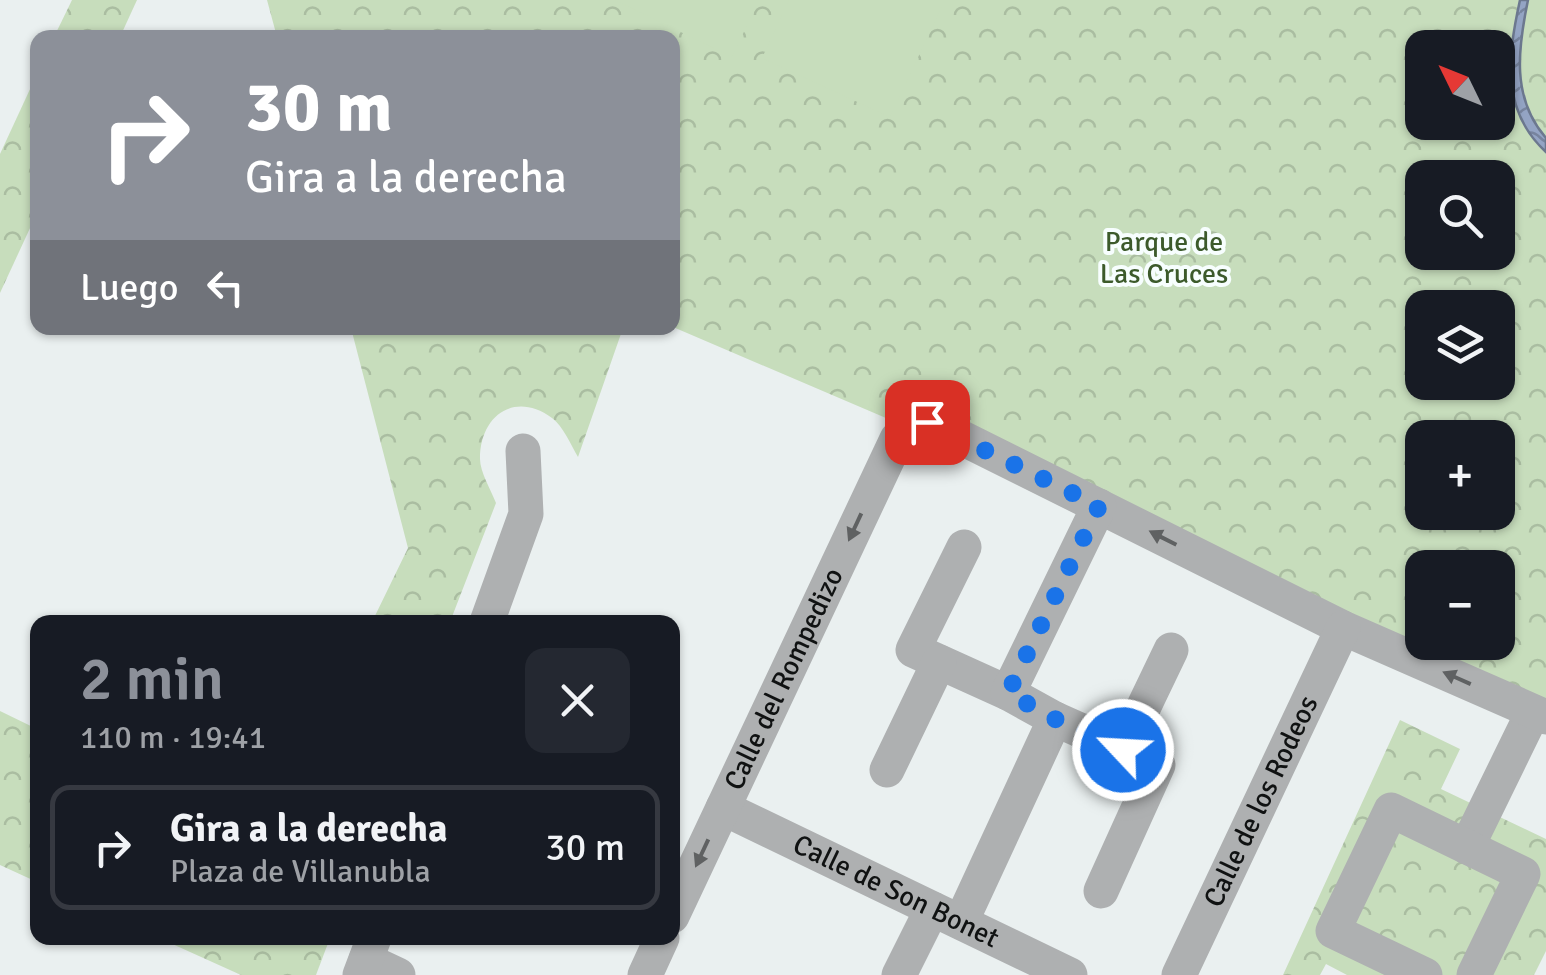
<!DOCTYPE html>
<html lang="es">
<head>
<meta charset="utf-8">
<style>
	body { margin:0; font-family:Signika,sans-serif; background:#242831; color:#f1f3f6; height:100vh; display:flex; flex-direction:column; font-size:38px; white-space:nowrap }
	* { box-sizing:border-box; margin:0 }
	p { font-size:32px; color:#9ea1a6 }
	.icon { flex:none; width:55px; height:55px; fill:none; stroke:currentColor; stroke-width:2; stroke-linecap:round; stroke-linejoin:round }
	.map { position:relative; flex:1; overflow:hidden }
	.panel { position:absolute; left:30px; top:615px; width:650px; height:330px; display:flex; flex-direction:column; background:#171b24; border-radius:20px; box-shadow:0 2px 8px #0004 }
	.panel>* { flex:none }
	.hud { position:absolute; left:30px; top:30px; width:650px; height:305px; border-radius:20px; box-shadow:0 2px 8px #0004; background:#8c9099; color:#fff; overflow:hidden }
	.needle { width:65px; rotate:313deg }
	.tools { position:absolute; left:1405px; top:30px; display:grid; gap:20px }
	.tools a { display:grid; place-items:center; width:110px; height:110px; border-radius:20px; background:#171b24; box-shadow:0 2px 8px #0004; font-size:50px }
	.pin { position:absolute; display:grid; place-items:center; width:85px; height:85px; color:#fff; margin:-42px; border-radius:20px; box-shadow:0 5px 15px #0006 }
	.me { position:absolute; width:110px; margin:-55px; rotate:295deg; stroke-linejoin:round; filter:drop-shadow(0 0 8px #0008) }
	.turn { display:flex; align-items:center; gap:35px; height:210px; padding:0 50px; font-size:45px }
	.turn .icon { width:130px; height:130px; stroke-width:2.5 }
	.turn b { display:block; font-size:70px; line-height:85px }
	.then { display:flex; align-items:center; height:95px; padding:0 50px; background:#0003; gap:20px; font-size:38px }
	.round { display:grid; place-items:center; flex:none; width:105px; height:105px; border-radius:20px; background:#242831 }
	.headline { display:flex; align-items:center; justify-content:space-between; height:170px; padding:0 50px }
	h1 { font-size:60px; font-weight:600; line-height:75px; color:#8c9099 }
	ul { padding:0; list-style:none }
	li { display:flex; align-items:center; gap:30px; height:125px; margin:0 20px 15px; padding:0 30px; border:5px solid #363941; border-radius:20px }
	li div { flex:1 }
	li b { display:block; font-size:38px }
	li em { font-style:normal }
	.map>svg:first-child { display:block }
	.park { fill:url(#park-crowns); fill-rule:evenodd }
	.pitch { fill:#c7ddbc }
	.water { fill:url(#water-waves); stroke:#6c788f; stroke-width:2.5 }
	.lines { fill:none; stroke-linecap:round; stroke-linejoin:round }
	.street { stroke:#aeb0b1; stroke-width:35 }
	.oneway { fill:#5f6162 }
	.route { stroke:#1a73e8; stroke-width:18; stroke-dasharray:0 32.4 }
	.labels { text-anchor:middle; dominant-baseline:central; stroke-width:8; stroke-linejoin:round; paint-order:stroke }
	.park-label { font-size:28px; fill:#3c5a2b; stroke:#f7fefe }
	.street-label { font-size:28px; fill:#101212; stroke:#f7fefe }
</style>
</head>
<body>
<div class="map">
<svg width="1546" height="975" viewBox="0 0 1546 975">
	<defs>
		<pattern id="park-crowns" width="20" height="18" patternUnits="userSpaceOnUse" patternTransform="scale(2.5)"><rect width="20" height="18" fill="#c7ddbc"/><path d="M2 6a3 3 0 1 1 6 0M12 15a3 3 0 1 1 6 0" fill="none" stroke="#aabda1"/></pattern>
		<pattern id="water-waves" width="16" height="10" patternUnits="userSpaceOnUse" patternTransform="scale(2.5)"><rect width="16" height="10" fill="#94a4c4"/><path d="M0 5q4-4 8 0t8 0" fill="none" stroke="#77849e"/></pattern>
	</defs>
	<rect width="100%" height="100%" fill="#eaf0f0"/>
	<g class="park">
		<polygon points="72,0 137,0 120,37 54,37"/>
		<path d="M267 0H1546V700L673 327 672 38 277 37ZM1422 48H1498V122H1422ZM1422 178H1498V252H1422ZM1422 308H1498V382H1422ZM1422 438H1498V512H1422ZM1422 568H1498V642H1422Z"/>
		<polygon points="37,74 37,213 0,293 0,154"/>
		<path d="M351 328H623L578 457C571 445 563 426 552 418 515 391 480 415 480 459 480 472 491 490 496 503L450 622H372L408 548Z"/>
		<polygon points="0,711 37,729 37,882 0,865"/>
		<polygon points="1400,720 1460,749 1441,789 1546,839 1546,951 1534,975 1347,975 1326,964 1320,975 1283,975"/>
		<polygon points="159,938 330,938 316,975 241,975"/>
	</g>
	<g class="pitch">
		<polygon points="615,0 759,0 732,57"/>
		<polygon points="789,0 945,0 890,117 762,58"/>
	</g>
	<path class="water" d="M1520 0H1528C1518 48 1511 98 1546 138V152C1500 110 1508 55 1520 0Z"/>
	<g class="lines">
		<g class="street">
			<polyline points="964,547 913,650 1008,693"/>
			<polyline points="487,622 526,514 523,451"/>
			<polyline points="1055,719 1158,765 1101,891"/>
			<polyline points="1123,750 1171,650"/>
			<polyline points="887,770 939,662"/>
			<path id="s1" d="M723 808 1070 975"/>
			<polyline points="1467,847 1533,712"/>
			<path id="s2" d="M672 916 897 439C912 423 921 419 942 428L1343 628 1546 717"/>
			<polyline points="961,922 1055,719 1008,693 1099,506"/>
			<polyline points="366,960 398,975"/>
			<polyline points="360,975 374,938"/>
			<polyline points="645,975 662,938"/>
			<polyline points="899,975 932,909"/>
			<path id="s3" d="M1179 975 1343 628"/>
			<polyline points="1425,975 1333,931 1391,810 1523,874 1474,975"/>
		</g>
	</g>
	<defs><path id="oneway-solid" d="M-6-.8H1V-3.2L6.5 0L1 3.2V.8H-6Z" transform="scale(2.5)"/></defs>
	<g class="oneway">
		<use href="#oneway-solid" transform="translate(855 527) rotate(115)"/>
		<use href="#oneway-solid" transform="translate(1163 538) rotate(-153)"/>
		<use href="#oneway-solid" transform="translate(1457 678) rotate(-156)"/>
		<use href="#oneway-solid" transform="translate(702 853) rotate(115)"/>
	</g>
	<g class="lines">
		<polyline class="route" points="927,422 1099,506 1008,693 1055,719 1123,750"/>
	</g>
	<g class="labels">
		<g class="park-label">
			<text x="1164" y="242">Parque de<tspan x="1164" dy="32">Las Cruces</tspan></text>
		</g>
		<g class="street-label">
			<text stroke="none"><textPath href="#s2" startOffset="262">Calle del Rompedizo</textPath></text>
			<text stroke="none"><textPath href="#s3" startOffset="192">Calle de los Rodeos</textPath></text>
			<text stroke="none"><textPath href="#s1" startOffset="192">Calle de Son Bonet</textPath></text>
		</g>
	</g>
</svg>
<div class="tools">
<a><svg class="needle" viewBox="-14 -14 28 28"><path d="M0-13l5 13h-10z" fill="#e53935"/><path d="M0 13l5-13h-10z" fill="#9ea1a6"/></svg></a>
<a><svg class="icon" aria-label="search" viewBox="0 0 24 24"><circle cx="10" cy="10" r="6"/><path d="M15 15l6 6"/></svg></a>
<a><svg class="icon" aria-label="layers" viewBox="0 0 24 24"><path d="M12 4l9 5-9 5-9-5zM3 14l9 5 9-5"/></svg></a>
<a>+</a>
<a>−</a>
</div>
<div class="pin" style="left:927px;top:422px;background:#d93025"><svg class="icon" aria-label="arrive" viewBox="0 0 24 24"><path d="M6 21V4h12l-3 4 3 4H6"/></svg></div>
<svg class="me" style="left:1123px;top:750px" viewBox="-20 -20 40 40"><circle r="17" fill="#1a73e8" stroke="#fff" stroke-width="3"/><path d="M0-11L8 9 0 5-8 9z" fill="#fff"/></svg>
<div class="hud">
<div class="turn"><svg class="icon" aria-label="right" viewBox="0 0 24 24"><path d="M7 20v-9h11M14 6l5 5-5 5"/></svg><div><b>30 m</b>Gira a la derecha</div></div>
<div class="then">Luego<svg class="icon" aria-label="left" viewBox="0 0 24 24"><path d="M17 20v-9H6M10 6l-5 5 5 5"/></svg></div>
</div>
<section class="panel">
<div class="headline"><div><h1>2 min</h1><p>110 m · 19:41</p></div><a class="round"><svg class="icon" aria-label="close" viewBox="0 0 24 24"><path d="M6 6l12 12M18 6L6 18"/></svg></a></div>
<ul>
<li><svg class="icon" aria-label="right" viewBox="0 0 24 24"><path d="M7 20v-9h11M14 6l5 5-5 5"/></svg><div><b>Gira a la derecha</b><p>Plaza de Villanubla</p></div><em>30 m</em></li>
</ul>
</section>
</div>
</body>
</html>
